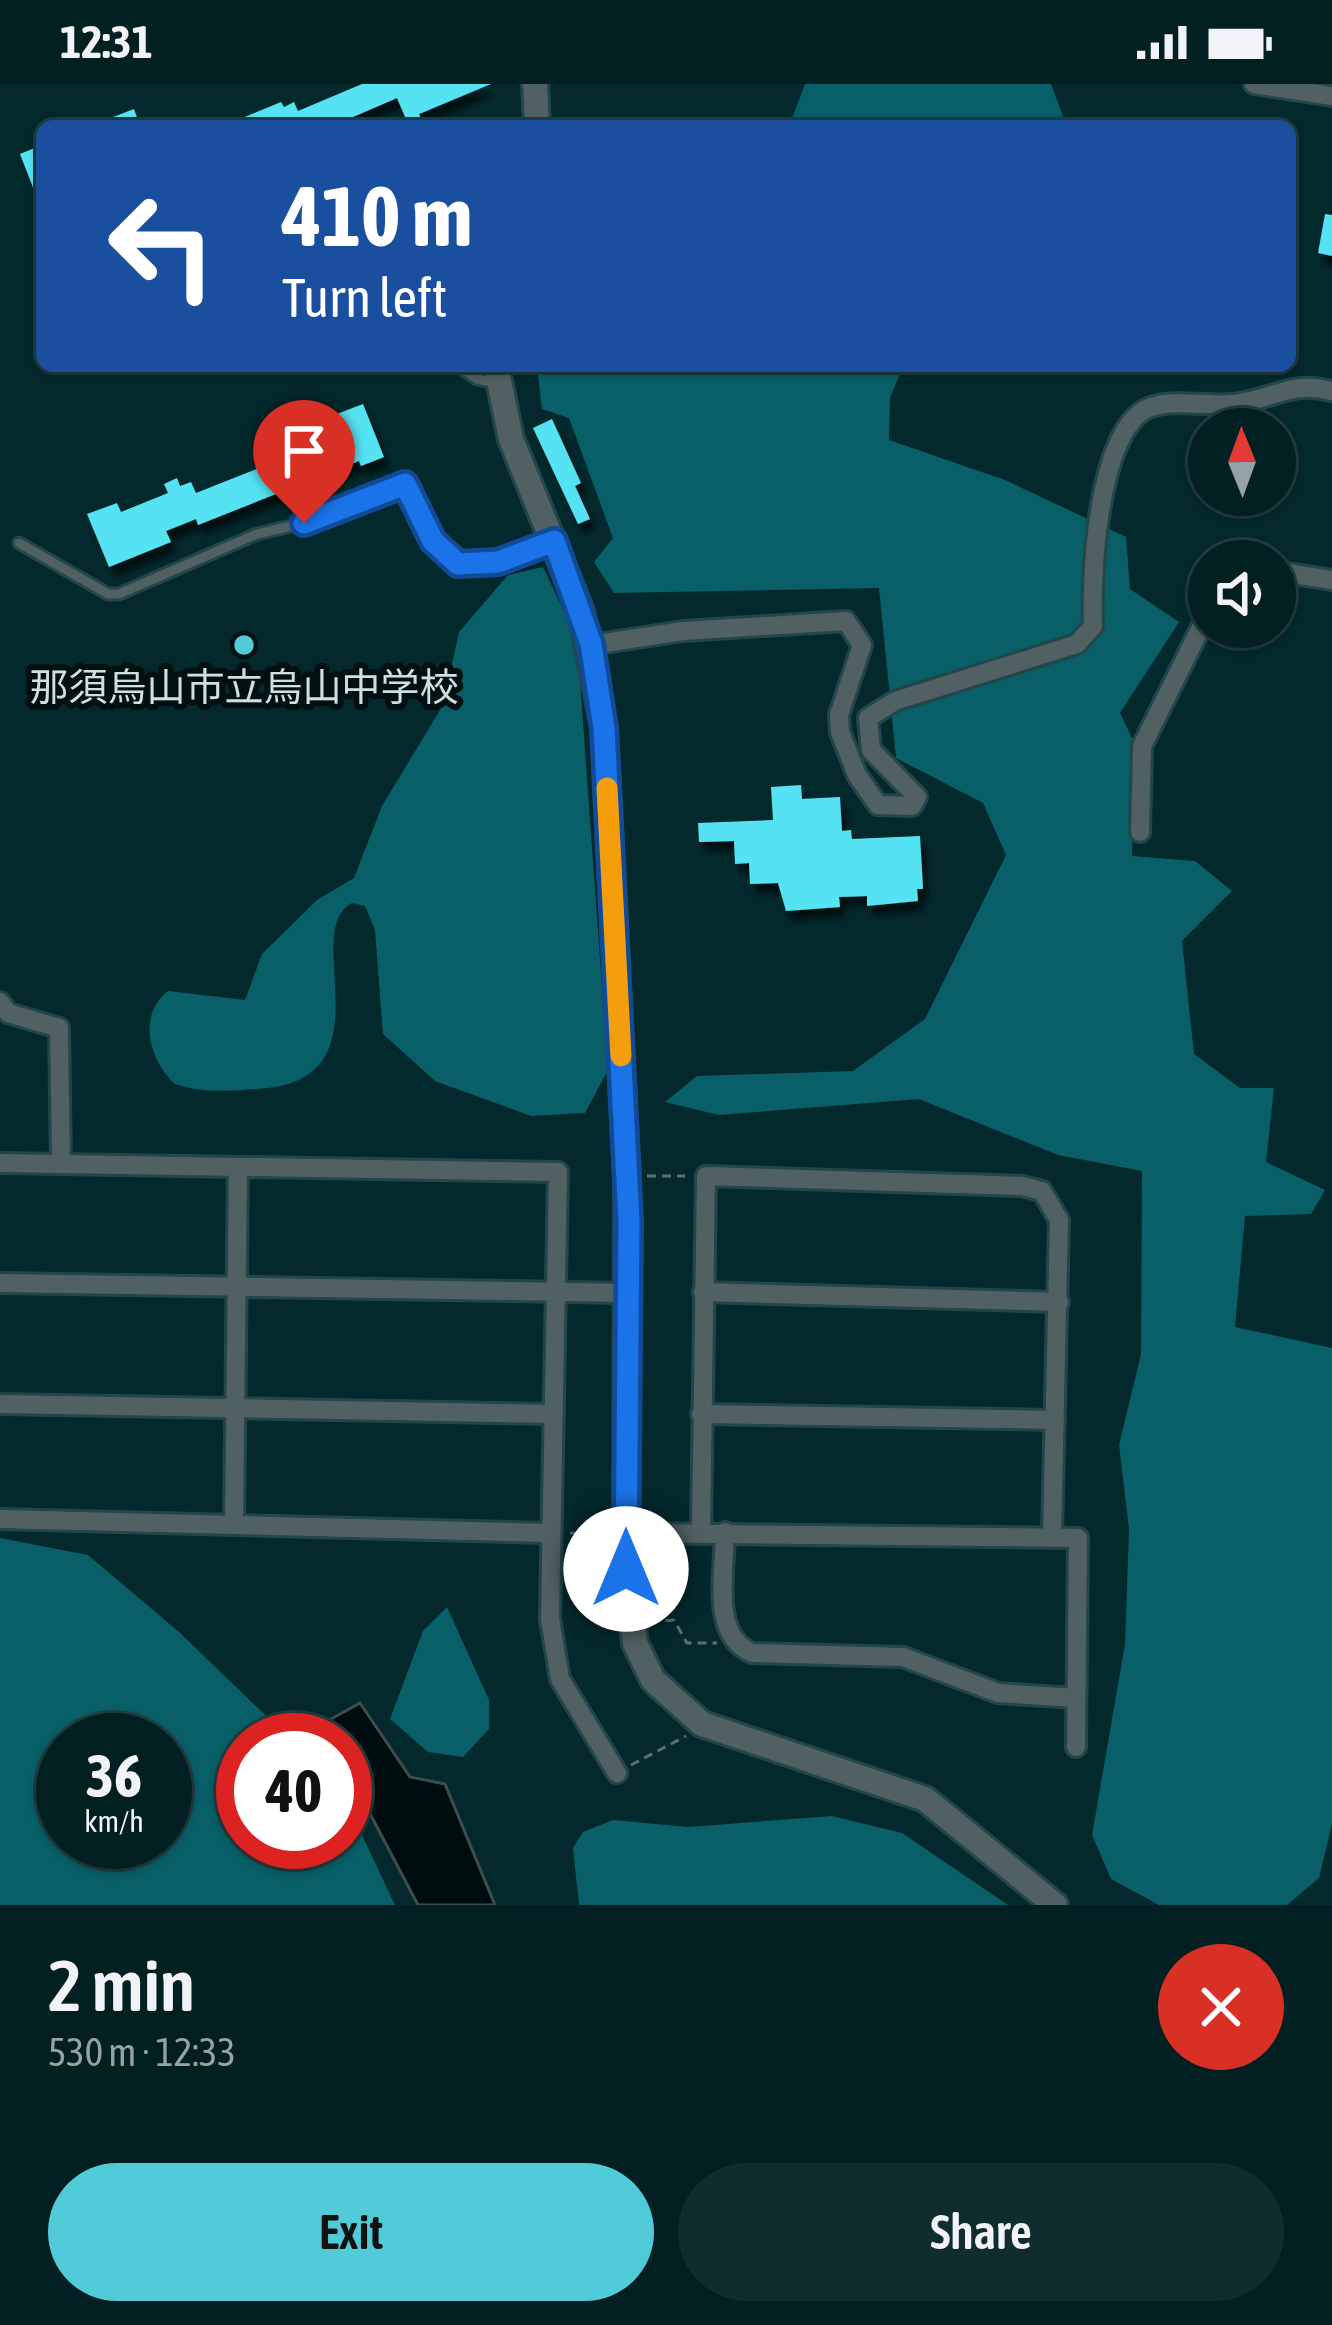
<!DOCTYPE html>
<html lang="en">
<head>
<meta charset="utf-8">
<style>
	body { margin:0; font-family:"Asap Condensed","Noto Sans JP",sans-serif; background:#102c2f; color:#f1f3f6; height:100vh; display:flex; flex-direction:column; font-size:45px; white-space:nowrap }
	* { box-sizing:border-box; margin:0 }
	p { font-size:39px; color:#96a2a5 }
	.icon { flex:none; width:66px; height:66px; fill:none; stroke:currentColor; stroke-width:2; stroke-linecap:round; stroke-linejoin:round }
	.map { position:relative; height:1821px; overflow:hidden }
	.drawer { display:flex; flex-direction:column; background:#021f22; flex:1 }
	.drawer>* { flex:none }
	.top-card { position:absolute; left:36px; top:36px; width:1260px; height:252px; border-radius:18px; box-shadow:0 3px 9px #0004,0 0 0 3px #233d40; background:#1a4fa0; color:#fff; overflow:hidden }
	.needle { width:78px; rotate:359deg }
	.controls { position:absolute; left:1188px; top:324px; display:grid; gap:24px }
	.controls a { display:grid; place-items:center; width:108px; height:108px; border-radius:50%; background:#021f22; box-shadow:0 3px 9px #0004,0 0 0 3px #233d40; font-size:60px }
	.speed { position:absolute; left:36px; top:1629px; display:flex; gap:24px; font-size:60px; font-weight:700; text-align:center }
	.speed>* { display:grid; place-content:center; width:156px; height:156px; border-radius:50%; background:#021f22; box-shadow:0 3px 9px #0004,0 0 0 3px #233d40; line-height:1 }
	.speed small { font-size:30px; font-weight:400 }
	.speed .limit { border:18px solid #d22; background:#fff; color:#111 }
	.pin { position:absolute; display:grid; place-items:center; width:102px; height:102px; color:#fff; margin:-123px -51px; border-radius:50% 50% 50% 0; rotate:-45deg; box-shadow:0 0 12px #0007 }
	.pin .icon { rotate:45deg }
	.me { position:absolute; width:132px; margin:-66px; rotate:0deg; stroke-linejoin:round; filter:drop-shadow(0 0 9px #0008) }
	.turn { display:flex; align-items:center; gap:42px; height:252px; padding:0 48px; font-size:54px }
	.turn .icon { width:156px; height:156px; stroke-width:2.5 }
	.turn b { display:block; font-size:84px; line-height:102px }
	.round { display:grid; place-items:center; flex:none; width:126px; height:126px; border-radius:63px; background:#102c2f }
	.summary { display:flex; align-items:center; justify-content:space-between; height:204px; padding:0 48px }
	h1 { font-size:72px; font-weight:600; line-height:90px }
	.cta { display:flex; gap:24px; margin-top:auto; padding:24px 48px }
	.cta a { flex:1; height:138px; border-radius:72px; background:#52cbd9; color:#111; font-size:48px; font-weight:600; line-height:138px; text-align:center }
	.cta a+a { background:#102c2f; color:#f1f3f6 }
	.status { display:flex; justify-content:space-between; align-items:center; height:84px; padding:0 60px; background:#021f22; direction:ltr }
	.status svg { height:33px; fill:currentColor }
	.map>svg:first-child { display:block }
	.forest { fill:#085f67; fill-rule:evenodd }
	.water { fill:#000d0f; stroke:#3e4c4e; stroke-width:3 }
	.building { fill:#54e3f3; filter:url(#shadow) }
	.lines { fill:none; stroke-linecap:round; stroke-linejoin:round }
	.service-casing { stroke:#23464a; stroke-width:15 }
	.minor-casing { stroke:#23464a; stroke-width:24 }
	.tertiary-casing { stroke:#23464a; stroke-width:30 }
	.path { stroke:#547275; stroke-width:3; stroke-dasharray:9 6; stroke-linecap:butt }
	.service { stroke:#516062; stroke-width:9 }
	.minor { stroke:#516062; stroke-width:18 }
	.tertiary { stroke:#516062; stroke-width:24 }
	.route-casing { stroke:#114b97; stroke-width:30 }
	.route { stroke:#1a73e8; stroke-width:21 }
	.slow { stroke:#f59e0b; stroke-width:21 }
	.poi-dot { fill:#52cbd9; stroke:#031011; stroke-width:4.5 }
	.labels { text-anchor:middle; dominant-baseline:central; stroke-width:12; stroke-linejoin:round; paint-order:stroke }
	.poi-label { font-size:39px; fill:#cde0e2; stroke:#031011 }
</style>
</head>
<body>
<div class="status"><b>12:31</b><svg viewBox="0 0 49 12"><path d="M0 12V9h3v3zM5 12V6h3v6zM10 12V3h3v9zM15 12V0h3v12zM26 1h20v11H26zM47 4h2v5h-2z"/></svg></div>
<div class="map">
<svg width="1332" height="1821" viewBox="0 0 1332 1821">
	<defs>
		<filter id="shadow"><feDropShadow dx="5.5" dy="10" stdDeviation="3" flood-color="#0009"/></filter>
	</defs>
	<rect width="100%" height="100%" fill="#03292d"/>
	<g class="forest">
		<polygon points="805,0 1051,0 1065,38 975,42 948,33 945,42 789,42"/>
		<polygon points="903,282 890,314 889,356 1005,396 1126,453 1130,505 1179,538 1120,629 1135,660 1132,772 1195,777 1232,807 1182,857 1194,970 1240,1004 1274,1004 1266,1078 1325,1106 1311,1130 1245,1132 1235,1243 1332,1264 1332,1740 1319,1794 1287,1821 1159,1821 1111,1795 1092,1751 1125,1560 1129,1445 1119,1361 1141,1270 1142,1087 1058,1071 919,1015 719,1031 665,1018 697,992 853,987 925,935 1006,771 983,719 896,674 879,504 614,509 594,478 613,454 569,334 542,325 537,284"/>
		<path d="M543 483 577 555 608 986 585 1029 531 1032 435 997 383 950 375 846 365 822 352 819C298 847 394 998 257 1005 228 1007 203 1009 175 1000 149 976 137 931 168 907L245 916 262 870 317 816 354 794 382 722 443 621 459 548 508 491Z"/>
		<path d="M0 1454 88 1471 179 1548 291 1656H243V1758H345V1715L395 1821H0ZM165 1656V1758H63V1656Z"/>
		<polygon points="447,1523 489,1616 489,1645 463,1673 428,1668 390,1635 423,1547"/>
		<polygon points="832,1732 902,1749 1008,1821 579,1821 573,1764 583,1748 613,1736 688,1743"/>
	</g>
	<polygon class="water" points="360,1619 410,1693 445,1700 495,1821 418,1821 345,1682 345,1656 331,1656 322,1640"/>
	<g class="building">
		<polygon points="362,0 491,0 419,30 424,42 409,42 397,14 332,42 223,42 281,18 284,23 294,18 298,27"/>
		<polygon points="134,25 140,42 93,42 92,41"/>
		<polygon points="42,61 42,124 41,124 20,70"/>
		<polygon points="1325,130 1332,131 1332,172 1318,169"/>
		<polygon points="363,320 384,373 361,382 359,377 198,441 196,435 166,447 171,458 109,483 87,430 117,419 121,428 168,409 164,400 177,394 180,402 191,398 196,409 312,363 307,350 332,340 329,333"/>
		<polygon points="552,335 581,399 575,402 590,435 578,440 533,344"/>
		<polygon points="801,701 802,715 840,713 842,747 851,746 852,755 920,752 923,805 917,805 918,817 867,822 867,812 839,813 840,823 786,827 778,799 750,800 749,779 735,780 734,757 699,758 698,739 773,736 771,703"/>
	</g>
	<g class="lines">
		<defs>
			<g id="service">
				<polyline points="457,282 477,295 497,299"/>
				<polyline points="19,459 108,510 119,510 257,450 304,439 405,401 433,457 458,480 498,478 549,459"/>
			</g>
			<g id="minor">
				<polyline points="1254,0 1332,12"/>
				<polyline points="1275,487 1332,496"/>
				<path d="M591 561 683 547 846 537 862 561 839 631 840 648 857 691 878 721 912 722 917 713 871 666 868 634 895 617 1077 560 1093 542C1091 491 1097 362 1141 328 1163 312 1207 323 1233 320 1273 316 1289 296 1332 307"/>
				<polyline points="1140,748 1142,662 1209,527"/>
				<polyline points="0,918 8,929 59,944 61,1080"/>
				<polyline points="0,1079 558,1088 550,1535 560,1595 617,1689"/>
				<polyline points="0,1199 628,1209"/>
				<polyline points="703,1208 1059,1218"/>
				<polyline points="0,1320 554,1330"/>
				<polyline points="701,1330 1055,1336"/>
				<polyline points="0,1435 550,1449"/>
				<polyline points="234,1440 238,1083"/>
				<polyline points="701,1448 706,1092 1022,1102 1042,1107 1059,1136 1052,1452"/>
				<path d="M725 1448C725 1488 710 1551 752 1569L903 1573 998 1609 1076 1614"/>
				<polyline points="626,1449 1078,1454 1076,1663"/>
			</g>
			<g id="tertiary">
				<polyline points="535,0 537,42"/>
				<polyline points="496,282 511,355 581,527 604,644 627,1092 626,1485 635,1559 653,1596 702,1640 925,1715 1055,1821"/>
			</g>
		</defs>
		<use href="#service" class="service-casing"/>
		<use href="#minor" class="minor-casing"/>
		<use href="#tertiary" class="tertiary-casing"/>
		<g class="path">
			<polyline points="647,1092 685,1092"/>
			<polyline points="570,1449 603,1450"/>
			<polyline points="651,1538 674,1536 687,1559 717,1559"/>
			<polyline points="631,1681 686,1652"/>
		</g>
		<use href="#service" class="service"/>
		<use href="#minor" class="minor"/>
		<use href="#tertiary" class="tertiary"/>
	</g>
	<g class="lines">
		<defs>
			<polyline id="route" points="304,439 405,400 433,457 458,480 498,478 554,457 591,560 604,644 629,1137 626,1485"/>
		</defs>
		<use href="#route" class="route-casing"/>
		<use href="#route" class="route"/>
		<polyline class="slow" points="607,704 621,972"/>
	</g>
	<circle class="poi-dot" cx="244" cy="561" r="12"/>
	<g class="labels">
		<g class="poi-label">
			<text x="244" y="603">那須烏山市立烏山中学校</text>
		</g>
	</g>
</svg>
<div class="controls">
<a><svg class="needle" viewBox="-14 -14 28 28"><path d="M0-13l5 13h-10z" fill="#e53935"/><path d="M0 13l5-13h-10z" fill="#96a2a5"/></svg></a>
<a><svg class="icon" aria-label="sound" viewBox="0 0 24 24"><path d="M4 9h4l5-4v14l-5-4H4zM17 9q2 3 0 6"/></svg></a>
</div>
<div class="speed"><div>36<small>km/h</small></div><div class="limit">40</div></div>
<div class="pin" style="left:304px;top:439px;background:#d93025"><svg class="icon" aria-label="arrive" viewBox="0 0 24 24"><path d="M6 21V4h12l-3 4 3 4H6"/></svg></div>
<svg class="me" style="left:626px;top:1485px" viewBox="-20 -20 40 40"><circle r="19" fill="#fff"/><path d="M0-13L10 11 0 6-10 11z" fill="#1a73e8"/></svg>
<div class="top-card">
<div class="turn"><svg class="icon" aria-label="left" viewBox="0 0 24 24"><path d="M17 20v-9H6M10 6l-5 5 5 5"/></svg><div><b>410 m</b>Turn left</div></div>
</div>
</div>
<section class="drawer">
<div class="summary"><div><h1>2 min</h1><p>530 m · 12:33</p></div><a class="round" style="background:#d93025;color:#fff"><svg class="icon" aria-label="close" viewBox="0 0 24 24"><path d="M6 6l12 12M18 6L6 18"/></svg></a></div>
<div class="cta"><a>Exit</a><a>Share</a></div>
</section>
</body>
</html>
